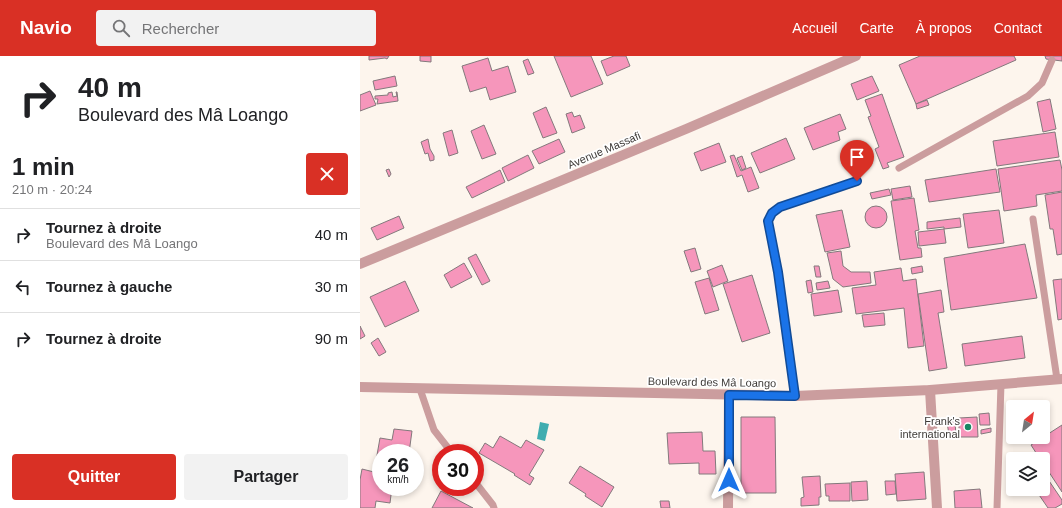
<!DOCTYPE html>
<html lang="fr">
<head>
<meta charset="utf-8">
<style>
	body { margin:0; font-family:Arial,sans-serif; background:#f2f2f2; color:#202124; height:100vh; display:flex; flex-direction:column; font-size:15px; white-space:nowrap }
	* { box-sizing:border-box; margin:0 }
	p { font-size:13px; color:#757577 }
	.icon { flex:none; width:22px; height:22px; fill:none; stroke:currentColor; stroke-width:2; stroke-linecap:round; stroke-linejoin:round }
	.map { position:relative; flex:1; overflow:hidden }
	.panel { display:flex; flex-direction:column; background:#fff; width:360px }
	.panel>* { flex:none }
	.top-card { background:#fff; color:#202124; overflow:hidden }
	.needle { width:26px; rotate:30deg }
	.fabs { position:absolute; left:646px; top:344px; display:grid; gap:8px }
	.fabs a { display:grid; place-items:center; width:44px; height:44px; border-radius:4px; background:#fff; box-shadow:0 2px 6px #0003; font-size:20px }
	.speed { position:absolute; left:12px; top:388px; display:flex; gap:8px; font-size:20px; font-weight:700; text-align:center }
	.speed>* { display:grid; place-content:center; width:52px; height:52px; border-radius:50%; background:#fff; box-shadow:0 2px 6px #0003; line-height:1 }
	.speed small { font-size:10px; font-weight:400 }
	.speed .limit { border:6px solid #d22; background:#fff; color:#111 }
	.pin { position:absolute; display:grid; place-items:center; width:34px; height:34px; color:#fff; margin:-41px -17px; border-radius:50% 50% 50% 0; rotate:-45deg; box-shadow:0 0 4px #0007 }
	.pin .icon { rotate:45deg }
	.me { position:absolute; width:44px; margin:-22px; rotate:0deg; stroke-linejoin:round; filter:drop-shadow(0 0 3px #0008) }
	.turn { display:flex; align-items:center; gap:14px; height:84px; padding:0 12px; font-size:18px }
	.turn .icon { width:52px; height:52px; stroke-width:2.5 }
	.turn b { display:block; font-size:28px; line-height:34px }
	.round { display:grid; place-items:center; flex:none; width:42px; height:42px; border-radius:4px; background:#f2f2f2 }
	.headline { display:flex; align-items:center; justify-content:space-between; height:68px; padding:0 12px }
	h1 { font-size:24px; font-weight:700; line-height:30px }
	.cta { display:flex; gap:8px; margin-top:auto; padding:8px 12px }
	.cta a { flex:1; height:46px; border-radius:4px; background:#d93025; color:#fff; font-size:16px; font-weight:700; line-height:46px; text-align:center }
	.cta a+a { background:#f2f2f2; color:#202124 }
	ul { padding:0; list-style:none }
	li { display:flex; align-items:center; gap:12px; height:52px; padding:0 12px; border-top:1px solid #e0e0e0 }
	li div { flex:1 }
	li b { display:block; font-size:15px }
	li em { font-style:normal }
	header { display:flex; align-items:center; gap:24px; box-sizing:border-box; height:56px; padding:0 20px; background:#d93025; color:#fff }
	header strong { font-size:19px }
	nav { display:flex; gap:22px; margin-inline-start:auto; font-size:14px }
	.search { width:280px; height:36px; background:#f2f2f2; display:flex; align-items:center; gap:10px; box-sizing:border-box; padding:0 14px; border-radius:4px; color:#757577; font-size:15px }
	main { display:flex; flex:1; min-height:0 }
	.map>svg:first-child { display:block }
	.water { fill:#3fadb0 }
	.building { fill:#f696bb; stroke:#83797c }
	.lines { fill:none; stroke-linecap:round; stroke-linejoin:round }
	.service { stroke:#cb9d9e; stroke-width:7 }
	.minor { stroke:#cb9d9e; stroke-width:10 }
	.tertiary { stroke:#cb9d9e; stroke-width:10 }
	.route-casing { stroke:#114b97; stroke-width:10 }
	.route { stroke:#1a73e8; stroke-width:7 }
	.poi-dot { fill:#198764; stroke:#fff; stroke-width:1.5 }
	.labels { text-anchor:middle; dominant-baseline:central; stroke-width:3.5; stroke-linejoin:round; paint-order:stroke }
	.street-label { font-size:11px; fill:#3e3b38; stroke:#fff }
	.poi-label { font-size:11px; fill:#3e3b38; stroke:#fff; text-anchor:end }
</style>
</head>
<body>
<header>
<strong>Navio</strong>
<div class="search"><svg class="icon" aria-label="search" viewBox="0 0 24 24"><circle cx="10" cy="10" r="6"/><path d="M15 15l6 6"/></svg>Rechercher</div>
<nav><a>Accueil</a><a>Carte</a><a>À propos</a><a>Contact</a></nav>
</header>
<main>
<section class="panel">
<div class="top-card">
<div class="turn"><svg class="icon" aria-label="right" viewBox="0 0 24 24"><path d="M7 20v-9h11M14 6l5 5-5 5"/></svg><div><b>40 m</b>Boulevard des Mâ Loango</div></div>
</div>
<div class="headline"><div><h1>1 min</h1><p>210 m · 20:24</p></div><a class="round" style="background:#d93025;color:#fff"><svg class="icon" aria-label="close" viewBox="0 0 24 24"><path d="M6 6l12 12M18 6L6 18"/></svg></a></div>
<ul>
<li><svg class="icon" aria-label="right" viewBox="0 0 24 24"><path d="M7 20v-9h11M14 6l5 5-5 5"/></svg><div><b>Tournez à droite</b><p>Boulevard des Mâ Loango</p></div><em>40 m</em></li>
<li><svg class="icon" aria-label="left" viewBox="0 0 24 24"><path d="M17 20v-9H6M10 6l-5 5 5 5"/></svg><div><b>Tournez à gauche</b></div><em>30 m</em></li>
<li><svg class="icon" aria-label="right" viewBox="0 0 24 24"><path d="M7 20v-9h11M14 6l5 5-5 5"/></svg><div><b>Tournez à droite</b></div><em>90 m</em></li>
</ul>
<div class="cta"><a>Quitter</a><a>Partager</a></div>
</section>
<div class="map">
<svg width="702" height="452" viewBox="0 0 702 452">
	<rect width="100%" height="100%" fill="#fdf5ed"/>
	<polygon class="water" points="180,366 189,368 185,385 177,383"/>
	<g class="building">
		<polygon points="9,0 29,0 27,3 25,2 9,4"/>
		<polygon points="60,0 71,0 71,6 60,5"/>
		<polygon points="194,0 231,0 243,28 211,41"/>
		<polygon points="254,0 266,0 270,10 247,20 241,5"/>
		<polygon points="560,0 654,0 656,4 556,48 539,9"/>
		<polygon points="685,0 702,0 702,5 686,3"/>
		<polygon points="128,2 132,15 148,10 156,36 130,44 126,31 110,36 102,10"/>
		<polygon points="168,3 174,17 168,19 163,5"/>
		<polygon points="35,20 37,30 15,34 13,25"/>
		<polygon points="512,20 519,35 497,44 491,28"/>
		<polygon points="10,35 16,49 0,55 0,39"/>
		<polygon points="32,36 33,41 37,40 36,36 37,36 38,45 17,48 18,43 15,43 15,40 28,39 28,37"/>
		<polygon points="522,38 544,101 527,107 529,111 523,113 515,93 519,91 508,61 511,60 505,44"/>
		<polygon points="690,43 696,73 683,76 677,46"/>
		<polygon points="567,44 569,49 557,53 556,48"/>
		<polygon points="186,51 197,77 183,82 173,57"/>
		<polygon points="212,56 214,61 220,59 225,72 212,77 206,58"/>
		<polygon points="480,58 486,73 478,76 480,84 453,94 444,72"/>
		<polygon points="124,69 136,98 122,103 111,75"/>
		<polygon points="92,74 98,97 89,100 83,77"/>
		<polygon points="695,76 699,101 637,110 633,85"/>
		<polygon points="426,82 435,103 400,117 391,97"/>
		<polygon points="68,83 70,93 74,100 74,104 70,105 68,97 65,98 61,86"/>
		<polygon points="199,83 205,96 179,108 172,95"/>
		<polygon points="359,87 366,106 341,115 334,97"/>
		<polygon points="168,99 174,112 148,125 142,112"/>
		<polygon points="374,99 381,115 391,111 399,132 388,136 382,119 377,121 370,100"/>
		<polygon points="382,100 386,112 382,114 377,102"/>
		<polygon points="700,104 702,114 702,135 676,139 677,150 644,155 638,113"/>
		<polygon points="29,113 31,118 29,121 26,114"/>
		<polygon points="636,113 640,136 569,146 565,124"/>
		<polygon points="140,114 145,126 112,142 106,131"/>
		<polygon points="550,130 552,141 533,144 531,133"/>
		<polygon points="529,133 531,139 512,143 510,137"/>
		<polygon points="702,136 702,198 697,199 693,173 690,173 685,139"/>
		<polygon points="554,142 559,174 555,175 558,192 561,192 562,201 540,204 531,145"/>
		<circle cx="516" cy="161" r="11"/>
		<polygon points="482,154 490,191 465,196 456,159"/>
		<polygon points="639,154 644,187 608,192 603,158"/>
		<polygon points="39,160 44,172 17,184 11,172"/>
		<polygon points="600,162 601,171 584,173 584,171 567,173 567,166"/>
		<polygon points="584,173 586,187 559,190 558,176"/>
		<polygon points="665,188 677,242 591,254 584,202"/>
		<polygon points="335,192 341,213 331,216 324,195"/>
		<polygon points="481,195 483,210 491,216 510,216 511,227 483,231 473,223 467,197"/>
		<polygon points="116,198 130,225 122,229 108,202"/>
		<polygon points="104,207 112,221 91,232 84,219"/>
		<polygon points="362,209 368,225 353,231 347,215"/>
		<polygon points="454,210 459,210 461,221 456,221"/>
		<polygon points="562,210 563,216 552,218 551,212"/>
		<polygon points="541,212 543,225 556,223 564,290 548,292 544,252 496,258 492,232 516,229 514,216"/>
		<polygon points="392,219 410,277 382,286 363,228"/>
		<polygon points="349,222 359,254 345,258 335,226"/>
		<polygon points="702,223 702,263 698,264 693,224"/>
		<polygon points="451,224 453,236 448,237 446,225"/>
		<polygon points="45,225 59,255 25,271 10,241"/>
		<polygon points="468,225 470,232 457,234 456,227"/>
		<polygon points="478,234 482,256 454,260 451,238"/>
		<polygon points="581,234 584,256 578,257 587,312 569,315 558,238"/>
		<polygon points="524,257 525,269 504,271 502,259"/>
		<polygon points="0,270 5,280 0,283"/>
		<polygon points="662,280 665,302 605,310 602,288"/>
		<polygon points="18,282 26,296 19,300 11,287"/>
		<polygon points="629,357 630,369 620,369 619,358"/>
		<polygon points="381,361 415,361 416,437 381,437"/>
		<polygon points="617,361 618,381 599,381 599,362"/>
		<polygon points="587,366 595,366 596,379 589,379"/>
		<polygon points="702,369 702,436 683,407 683,403 680,403 671,389"/>
		<polygon points="631,372 631,376 621,378 621,374"/>
		<polygon points="34,373 52,375 49,397 21,397 21,431 32,431 30,447 16,445 15,452 0,452 0,424 2,413 14,416 20,382 32,384"/>
		<polygon points="342,376 343,395 355,395 356,418 339,418 339,407 309,408 307,377"/>
		<polygon points="140,380 161,392 166,384 184,394 169,419 174,422 170,429 154,419 155,418 119,397 125,387 133,392"/>
		<polygon points="220,410 254,431 242,451 225,440 226,438 209,427"/>
		<polygon points="564,416 566,443 537,445 535,418"/>
		<polygon points="683,416 702,444 702,448 695,452 688,452 675,433 683,433"/>
		<polygon points="460,420 461,441 459,441 459,449 441,450 441,442 444,441 442,421"/>
		<polygon points="507,425 508,444 492,445 491,426"/>
		<polygon points="525,425 535,425 536,438 526,439"/>
		<polygon points="490,427 490,445 469,445 469,440 466,440 465,428"/>
		<polygon points="620,433 622,452 595,452 594,435"/>
		<polygon points="81,435 113,452 72,452"/>
		<polygon points="300,445 309,445 310,452 301,452"/>
	</g>
	<g class="lines">
		<g class="service">
			<polyline points="539,112 668,40 682,27 692,4"/>
			<polyline points="673,163 697,323"/>
			<polyline points="60,333 74,374 92,397"/>
			<polyline points="435,340 418,216 408,165 412,157 420,151 497,125"/>
			<polyline points="115,426 133,449 134,452"/>
			<polyline points="637,452 641,328"/>
		</g>
		<g class="minor">
			<polyline points="0,208 326,73 496,0"/>
			<polyline points="570,334 577,452"/>
			<polyline points="368,452 369,339"/>
		</g>
		<polyline class="tertiary" points="0,331 435,340 570,334 702,323"/>
	</g>
	<g class="lines">
		<defs>
			<polyline id="route" points="369,424 369,339 435,340 418,216 408,165 412,157 420,151 497,125"/>
		</defs>
		<use href="#route" class="route-casing"/>
		<use href="#route" class="route"/>
	</g>
	<circle class="poi-dot" cx="608" cy="371" r="4"/>
	<g class="labels">
		<g class="street-label">
			<text transform="translate(244 94) rotate(-23)">Avenue Massafi</text>
			<text transform="translate(352 326) rotate(1)">Boulevard des Mâ Loango</text>
		</g>
		<g class="poi-label">
			<text x="600" y="365">Frank's<tspan x="600" dy="13">international</tspan></text>
		</g>
	</g>
</svg>
<div class="fabs">
<a><svg class="needle" viewBox="-14 -14 28 28"><path d="M0-13l5 13h-10z" fill="#e53935"/><path d="M0 13l5-13h-10z" fill="#757577"/></svg></a>
<a><svg class="icon" aria-label="layers" viewBox="0 0 24 24"><path d="M12 4l9 5-9 5-9-5zM3 14l9 5 9-5"/></svg></a>
</div>
<div class="speed"><div>26<small>km/h</small></div><div class="limit">30</div></div>
<div class="pin" style="left:497px;top:125px;background:#d93025"><svg class="icon" aria-label="arrive" viewBox="0 0 24 24"><path d="M6 21V4h12l-3 4 3 4H6"/></svg></div>
<svg class="me" style="left:369px;top:424px" viewBox="-20 -20 40 40"><path d="M0-17L14 15 0 8-14 15z" fill="#1a73e8" stroke="#fff" stroke-width="4"/></svg>
</div>
</main>
</body>
</html>
